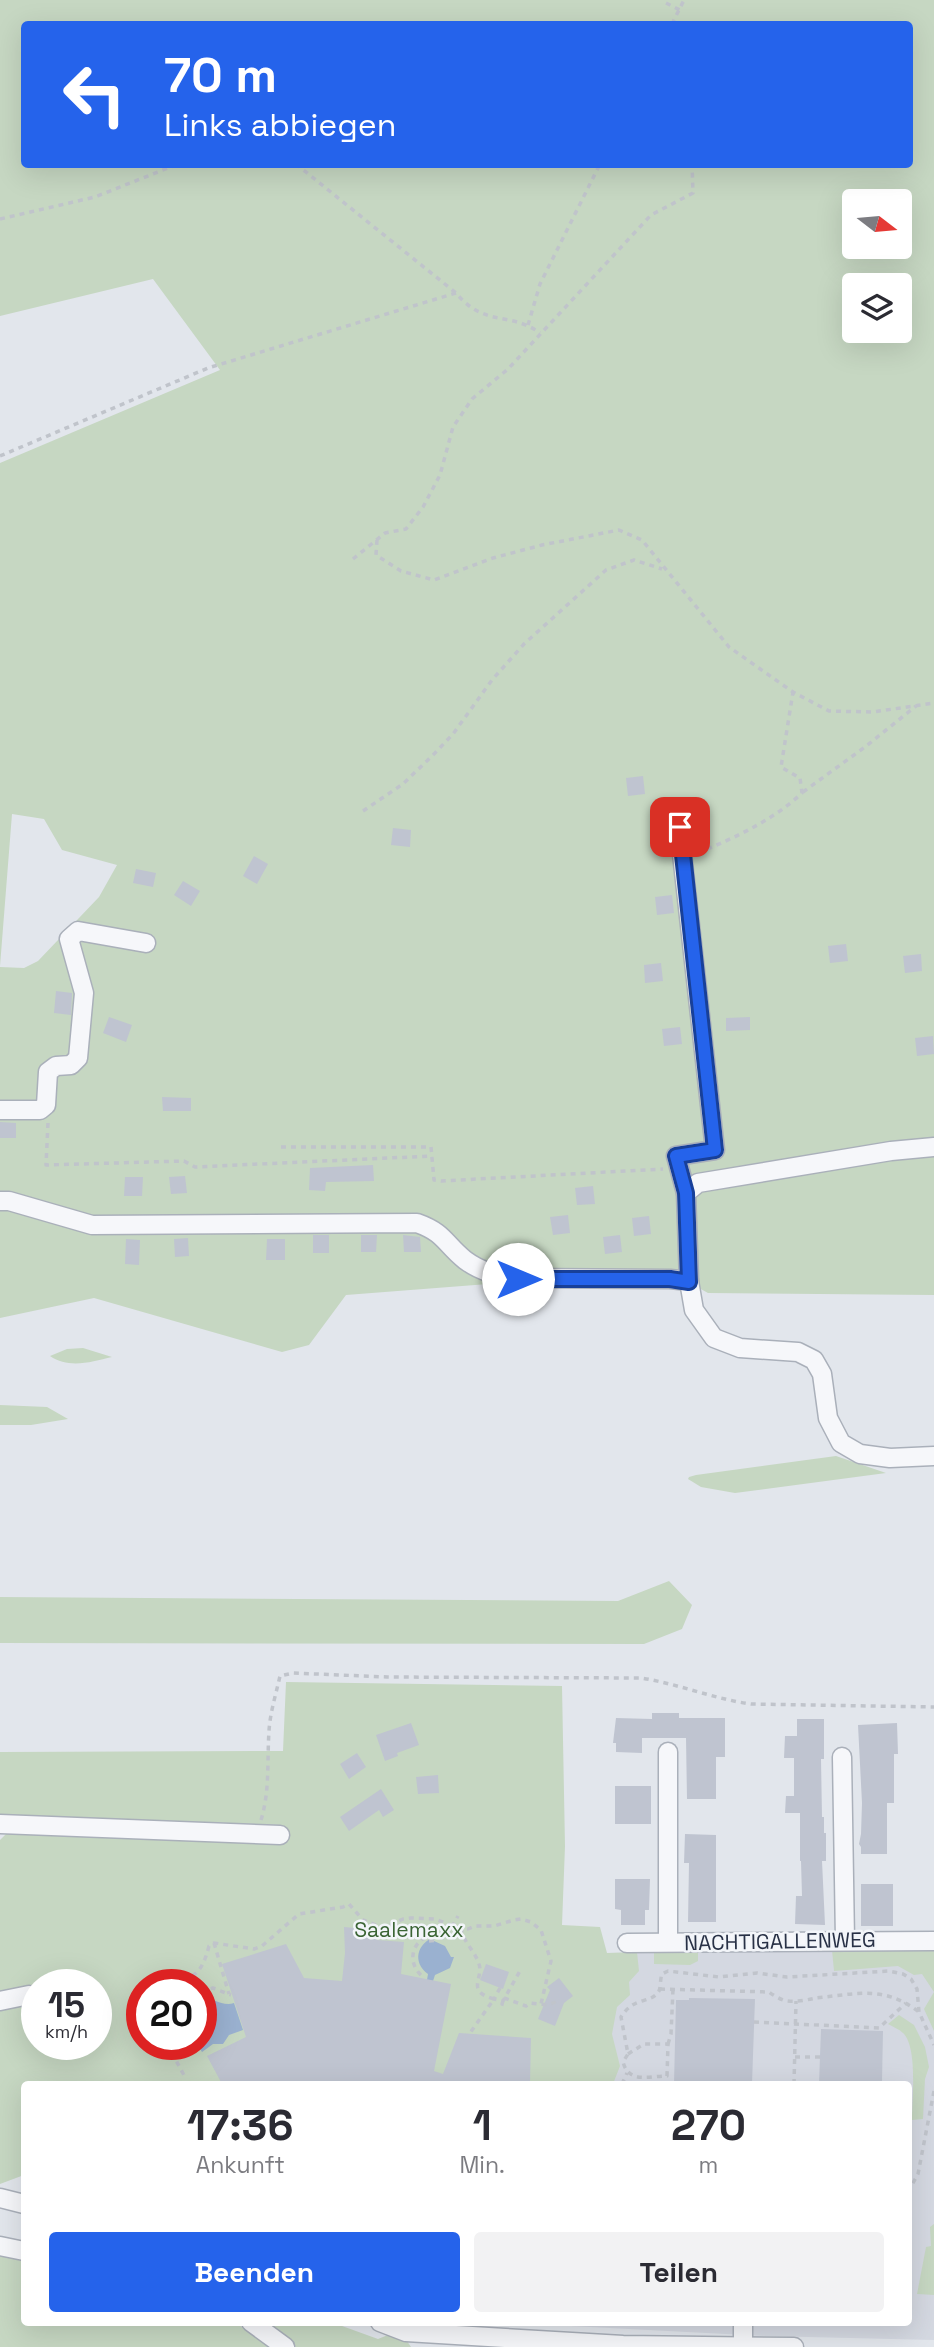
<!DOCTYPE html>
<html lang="de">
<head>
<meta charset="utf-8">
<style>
	body { margin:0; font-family:"Space Grotesk",sans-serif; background:#f2f2f3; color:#2b2b33; height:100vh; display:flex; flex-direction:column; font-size:26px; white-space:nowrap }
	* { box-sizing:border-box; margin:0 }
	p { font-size:23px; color:#7c7c81 }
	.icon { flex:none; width:38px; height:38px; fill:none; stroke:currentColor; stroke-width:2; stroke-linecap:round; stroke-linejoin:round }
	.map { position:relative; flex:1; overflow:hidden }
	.drawer { position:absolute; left:21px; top:2081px; width:891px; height:245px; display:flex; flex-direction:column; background:#fff; border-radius:7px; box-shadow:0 7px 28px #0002 }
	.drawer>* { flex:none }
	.guide { position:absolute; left:21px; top:21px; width:892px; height:147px; border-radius:7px; box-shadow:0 7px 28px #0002; background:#2563eb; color:#fff; overflow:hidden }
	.needle { width:46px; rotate:106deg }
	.buttons { position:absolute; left:842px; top:189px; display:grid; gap:14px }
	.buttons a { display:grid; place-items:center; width:70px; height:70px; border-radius:7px; background:#fff; box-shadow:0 7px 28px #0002; font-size:35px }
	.speed { position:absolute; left:21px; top:1969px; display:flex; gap:14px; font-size:35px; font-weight:700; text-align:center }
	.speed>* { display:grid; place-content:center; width:91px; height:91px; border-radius:50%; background:#fff; box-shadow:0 7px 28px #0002; line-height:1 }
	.speed small { font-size:18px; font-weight:400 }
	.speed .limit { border:10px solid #d22; background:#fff; color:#111 }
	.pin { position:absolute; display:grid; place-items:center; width:60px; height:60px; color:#fff; margin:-30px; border-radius:14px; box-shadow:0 4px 10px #0006 }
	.me { position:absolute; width:77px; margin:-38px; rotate:90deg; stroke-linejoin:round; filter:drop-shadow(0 0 5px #0008) }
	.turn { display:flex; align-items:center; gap:24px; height:147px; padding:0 28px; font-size:32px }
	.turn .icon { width:91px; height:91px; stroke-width:2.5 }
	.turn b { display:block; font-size:49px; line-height:60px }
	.eta { display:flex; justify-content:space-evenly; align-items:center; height:119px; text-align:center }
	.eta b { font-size:42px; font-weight:700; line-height:49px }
	.button { display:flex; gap:14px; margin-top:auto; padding:14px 28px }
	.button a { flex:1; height:80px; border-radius:7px; background:#2563eb; color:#fff; font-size:28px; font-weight:700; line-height:80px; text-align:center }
	.button a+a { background:#f2f2f3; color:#2b2b33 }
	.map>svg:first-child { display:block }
	.built { fill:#d4d8e1 }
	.green { fill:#c6d7c2; fill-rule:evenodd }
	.water { fill:#9ab1d0 }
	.building { fill:#bfc4d0 }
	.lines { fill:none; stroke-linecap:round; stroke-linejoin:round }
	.minor-casing { stroke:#aab0ba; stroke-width:21 }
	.path { stroke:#c0c4cb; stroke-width:3.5; stroke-dasharray:5 5; stroke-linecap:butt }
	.minor { stroke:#f6f7fa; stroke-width:18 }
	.route-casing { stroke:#184099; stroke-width:18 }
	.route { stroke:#2563eb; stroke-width:12 }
	.labels { text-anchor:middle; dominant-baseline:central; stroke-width:5; stroke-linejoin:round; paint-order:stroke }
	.park-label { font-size:21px; fill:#3a6434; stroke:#f2f5f9 }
	.street-label { font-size:21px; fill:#283146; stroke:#f2f5f9 }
</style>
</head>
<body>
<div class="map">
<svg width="934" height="2347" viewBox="0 0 934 2347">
	<rect width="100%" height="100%" fill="#e2e6ec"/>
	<polygon class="built" points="934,1950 934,2340 766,2336 571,2326 571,2322 908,2322 908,2084 577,2084 607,1953"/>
	<g class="green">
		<path d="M0 0H934V1295L708 1293 679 1277 488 1284 346 1295 309 1345 282 1352 94 1298 0 1318V967L24 968 38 961 99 897 117 865 62 850 44 819 12 814 0 966V463L220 370 153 279 0 316ZM24 24H910V164H24ZM854 201H900V247H854ZM854 285H900V331H854Z"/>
		<path d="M83 1348 112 1357C91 1362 69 1369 50 1356L67 1349Z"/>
		<polygon points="0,1405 47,1407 68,1419 31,1425 0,1425"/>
		<polygon points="836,1456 886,1473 735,1493 701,1487 688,1479 689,1477 696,1475"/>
		<polygon points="669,1581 692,1605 682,1629 644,1644 0,1643 0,1597 618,1601"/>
		<path d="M286 1682 562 1686 565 1846 562 1925 600 1927 607 1953 637 1952 639 1971 629 1982 630 1995 617 2007 612 2034 620 2066 613 2084H24V2175L0 2184V1840L7 1833 280 1843 281 1825 0 1815V1752L283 1751ZM37 1984H96V2044H37ZM142 1984H201V2044H142Z"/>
		<polygon points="832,1950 934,1950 934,2031 924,2009 934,1992 922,1974 914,1975 898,1966 834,1971"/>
		<polygon points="654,1952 698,1952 698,1961 690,1965 654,1964"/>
		<path d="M899 2015 914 2025 925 2047 929 2067 925 2079 923 2119 912 2120C912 2101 918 2047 903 2033 899 2029 893 2027 888 2024Z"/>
		<polygon points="934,2224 934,2295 917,2294 926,2247 931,2246 930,2227"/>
		<polygon points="0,2256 24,2260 24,2322 234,2322 274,2347 0,2347"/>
		<polygon points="263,2322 331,2322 378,2339 388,2335 407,2341 411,2347 296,2347"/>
	</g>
	<g class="water">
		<path d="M434 1937V1941L445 1946 451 1957H454L450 1968 435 1975 433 1981 427 1980 428 1974C412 1962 417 1944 434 1937Z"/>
		<path d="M201 1997C213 1998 223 2007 234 2003L243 2030 229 2035 223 2044H213L202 2052 197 2044H201Z"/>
	</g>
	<g class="building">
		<polygon points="643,776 645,794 628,796 626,778"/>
		<polygon points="393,828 411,830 410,847 391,845"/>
		<polygon points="254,856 268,864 257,884 243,876"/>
		<polygon points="136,869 156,873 153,887 133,883"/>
		<polygon points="183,881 200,891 191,906 174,895"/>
		<polygon points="672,895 674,913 657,915 655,897"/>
		<polygon points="846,944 848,961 830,963 828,946"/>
		<polygon points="921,954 922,971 905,973 903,956"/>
		<polygon points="661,963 663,981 645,983 644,965"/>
		<polygon points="56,991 72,993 71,1015 54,1013"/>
		<polygon points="109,1017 132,1025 126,1042 103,1033"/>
		<polygon points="750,1017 750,1030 726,1031 726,1018"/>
		<polygon points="680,1027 682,1044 664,1046 662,1029"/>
		<polygon points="933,1036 934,1054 917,1056 915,1038"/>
		<polygon points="162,1097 191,1098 191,1111 163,1111"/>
		<polygon points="0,1122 16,1123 16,1138 0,1138"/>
		<polygon points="373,1165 374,1181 326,1182 325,1191 309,1190 310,1168"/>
		<polygon points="185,1176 187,1193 171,1194 169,1177"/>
		<polygon points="125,1177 143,1177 142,1196 124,1196"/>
		<polygon points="593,1186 595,1204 577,1205 575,1188"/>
		<polygon points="568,1215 570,1233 553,1235 550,1217"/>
		<polygon points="649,1216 651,1234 634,1236 632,1218"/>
		<rect x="313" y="1235" width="16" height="18"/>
		<polygon points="361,1235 377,1235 376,1252 361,1252"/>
		<polygon points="403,1235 420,1237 421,1252 404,1252"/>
		<polygon points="620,1235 622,1252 605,1254 603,1237"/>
		<polygon points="188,1238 189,1256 175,1257 174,1239"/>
		<polygon points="126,1239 140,1240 139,1265 125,1264"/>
		<polygon points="267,1239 285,1239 285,1260 266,1260"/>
		<polygon points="652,1713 679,1713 679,1718 725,1718 725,1757 716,1757 716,1799 687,1799 686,1738 642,1738 642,1753 616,1752 616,1743 613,1743 616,1718 652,1719"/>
		<polygon points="797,1719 824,1719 824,1759 821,1759 822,1817 824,1817 824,1833 826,1833 826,1861 822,1861 825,1925 795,1924 796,1896 802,1896 801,1861 800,1861 800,1813 785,1813 786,1796 794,1796 794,1758 784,1758 785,1736 797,1736"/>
		<polygon points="411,1723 419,1745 397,1753 398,1756 385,1761 376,1735"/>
		<polygon points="897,1723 898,1754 894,1754 894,1803 887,1803 887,1854 861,1854 861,1847 859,1844 861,1834 862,1803 858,1725"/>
		<polygon points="357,1753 366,1767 349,1779 340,1764"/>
		<polygon points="438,1775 439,1793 418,1794 416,1777"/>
		<rect x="615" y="1786" width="36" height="38"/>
		<polygon points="381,1789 394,1810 383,1817 379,1810 349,1831 340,1817"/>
		<polygon points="685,1834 716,1835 716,1922 688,1922 689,1863 684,1863"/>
		<polygon points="615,1879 650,1879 649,1910 645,1910 645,1925 621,1925 621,1910 615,1909"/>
		<rect x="861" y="1884" width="32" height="42"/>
		<polygon points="344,1927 377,1930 377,1940 404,1942 401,1974 451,1984 434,2071 443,2074 459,2033 531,2038 530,2084 370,2082 370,2084 222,2084 207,2056 246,2037 222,1964 286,1944 304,1978 342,1981 345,1953"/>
		<polygon points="486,1964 509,1972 503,1989 480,1980"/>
		<polygon points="559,1978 573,1996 564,2003 555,2026 538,2019 550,1990 547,1987"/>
		<polygon points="689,1998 755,1999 752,2084 674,2084 676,2000 689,2000"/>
		<polygon points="821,2029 883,2031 882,2082 819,2084"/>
	</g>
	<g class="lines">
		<defs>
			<g id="minor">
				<polyline points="679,827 715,1150 676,1156 686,1193"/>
				<polyline points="0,1110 40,1110 46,1105 48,1072 56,1066 71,1065 78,1058 84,993 69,939 78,931 146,943"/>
				<polyline points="934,1147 891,1151 698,1183 686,1193 689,1281 694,1310 714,1338 740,1348 798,1352 814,1360 822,1374 828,1418 841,1443 860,1454 890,1458 934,1456"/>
				<path d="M0 1201H9L92 1225 417 1223C445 1233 444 1243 465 1260 481 1272 498 1276 518 1278L670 1279 689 1281"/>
				<polyline points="668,1752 668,1942"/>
				<polyline points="842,1757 845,1940"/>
				<polyline points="0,1824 280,1835"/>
				<polyline points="627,1943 934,1941"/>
				<polyline points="0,2001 29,1995"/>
				<polyline points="0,2198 24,2204"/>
				<polyline points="0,2246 24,2251"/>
				<polyline points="251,2322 285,2347"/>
				<polyline points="380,2322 406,2332 505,2338 623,2345 794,2347"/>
				<polyline points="743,2345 743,2322"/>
			</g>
		</defs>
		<use href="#minor" class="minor-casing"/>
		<g class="path">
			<polyline points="666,3 680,10"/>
			<polyline points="672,24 684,0"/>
			<path d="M296 164 456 293C485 328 510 311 540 333"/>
			<polyline points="0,219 95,197 178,164"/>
			<polyline points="528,325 540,284 600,164"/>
			<polyline points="0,456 208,368 456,293"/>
			<polyline points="377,540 376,555 401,571 434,580 493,558 542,545 619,530 642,540 729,647 793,692 829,711 873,712 934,703"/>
			<polyline points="353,559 385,533 406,529 423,507 440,475 453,427 472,399 508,369 651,215 693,193 692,164"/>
			<polyline points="803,792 865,747 916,706"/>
			<polyline points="363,811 403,784 435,753 453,734 492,680 524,644 606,570 634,560 662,569"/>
			<path d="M698 853C736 837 772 821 802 793L800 778 781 767 793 692"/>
			<polyline points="48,1123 46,1165 184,1161 195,1167 432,1156"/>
			<polyline points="281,1147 431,1147 434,1180 441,1181 663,1169"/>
			<path d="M261 1820C270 1791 267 1760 269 1731 270 1713 276 1694 280 1676L293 1673 387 1677 641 1678C679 1684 714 1699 751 1704L934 1707"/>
			<path d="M461 1928C463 1942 475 1951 479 1964 484 1978 465 1991 494 1999L470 2033"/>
			<polyline points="429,1941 438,1940 440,1936"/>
			<polyline points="214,1943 229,1994"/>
			<path d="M421 1975C405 1960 414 1937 435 1934L445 1939 458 1916"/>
			<path d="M154 1984C178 1965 196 1997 209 1946L214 1943 254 1949 262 1946 299 1914 343 1907 349 1904 363 1920 381 1927H385L403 1919 411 1918 435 1919 458 1928 468 1929 475 1926H494L514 1920 521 1919 531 1922 541 1930 551 1961 541 2004"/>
			<polyline points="500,1988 494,1999 503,2001 521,1969"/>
			<path d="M660 1989 769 1992C773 1995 778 1998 783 2000 793 2003 806 2000 816 1998 856 1994 884 1985 919 2012"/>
			<polyline points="201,1991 213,1988 231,1995"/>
			<polyline points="504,1998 526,2006 530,2003 548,2005 558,2001"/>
			<polyline points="503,2001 502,2004 506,2005"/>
			<polyline points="133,2013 142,1998"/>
			<polyline points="133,2013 135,2019 142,2023"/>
			<polyline points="754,2022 879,2028 906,2003"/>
			<polyline points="167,2044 185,2077"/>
			<polyline points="668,2044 671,2034 673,1989"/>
			<path d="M628 2054 644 2044H668L667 2076C649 2076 629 2084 623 2062L628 2054 621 2017C635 1995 650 2005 659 1991 661 1986 660 1979 662 1974L668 1971 719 1977 757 1973 787 1977 889 1971 903 1974 911 1979 917 1989 919 2012 934 2045"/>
			<polyline points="795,2057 820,2057"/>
			<polyline points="622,2084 627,2073"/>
			<polyline points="794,2084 796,2001"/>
			<polyline points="908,2192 918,2174 934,2091"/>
		</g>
		<use href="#minor" class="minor"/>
	</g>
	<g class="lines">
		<defs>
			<polyline id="route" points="518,1279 670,1279 689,1282 686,1193 676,1156 715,1150 680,827"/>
		</defs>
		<use href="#route" class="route-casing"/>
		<use href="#route" class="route"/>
	</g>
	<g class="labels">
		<g class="park-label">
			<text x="409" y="1929">Saalemaxx</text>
		</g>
		<g class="street-label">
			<text transform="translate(780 1941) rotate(-1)">NACHTIGALLENWEG</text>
		</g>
	</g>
</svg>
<div class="buttons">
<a><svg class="needle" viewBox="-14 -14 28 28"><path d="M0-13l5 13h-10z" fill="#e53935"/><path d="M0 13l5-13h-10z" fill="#7c7c81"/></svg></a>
<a><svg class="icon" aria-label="layers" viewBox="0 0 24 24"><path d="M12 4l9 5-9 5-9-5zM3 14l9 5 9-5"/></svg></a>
</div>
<div class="speed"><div>15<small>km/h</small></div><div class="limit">20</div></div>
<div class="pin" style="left:680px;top:827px;background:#d93025"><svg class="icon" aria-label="arrive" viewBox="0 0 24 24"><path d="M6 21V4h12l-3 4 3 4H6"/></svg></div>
<svg class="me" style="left:518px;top:1279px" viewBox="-20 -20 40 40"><circle r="19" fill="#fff"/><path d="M0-13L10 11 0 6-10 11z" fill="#2563eb"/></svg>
<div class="guide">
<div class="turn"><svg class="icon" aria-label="left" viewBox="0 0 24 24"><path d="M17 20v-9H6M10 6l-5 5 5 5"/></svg><div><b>70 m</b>Links abbiegen</div></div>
</div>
<section class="drawer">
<div class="eta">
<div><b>17:36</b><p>Ankunft</p></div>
<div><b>1</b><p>Min.</p></div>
<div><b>270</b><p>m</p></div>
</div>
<div class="button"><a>Beenden</a><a>Teilen</a></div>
</section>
</div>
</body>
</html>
